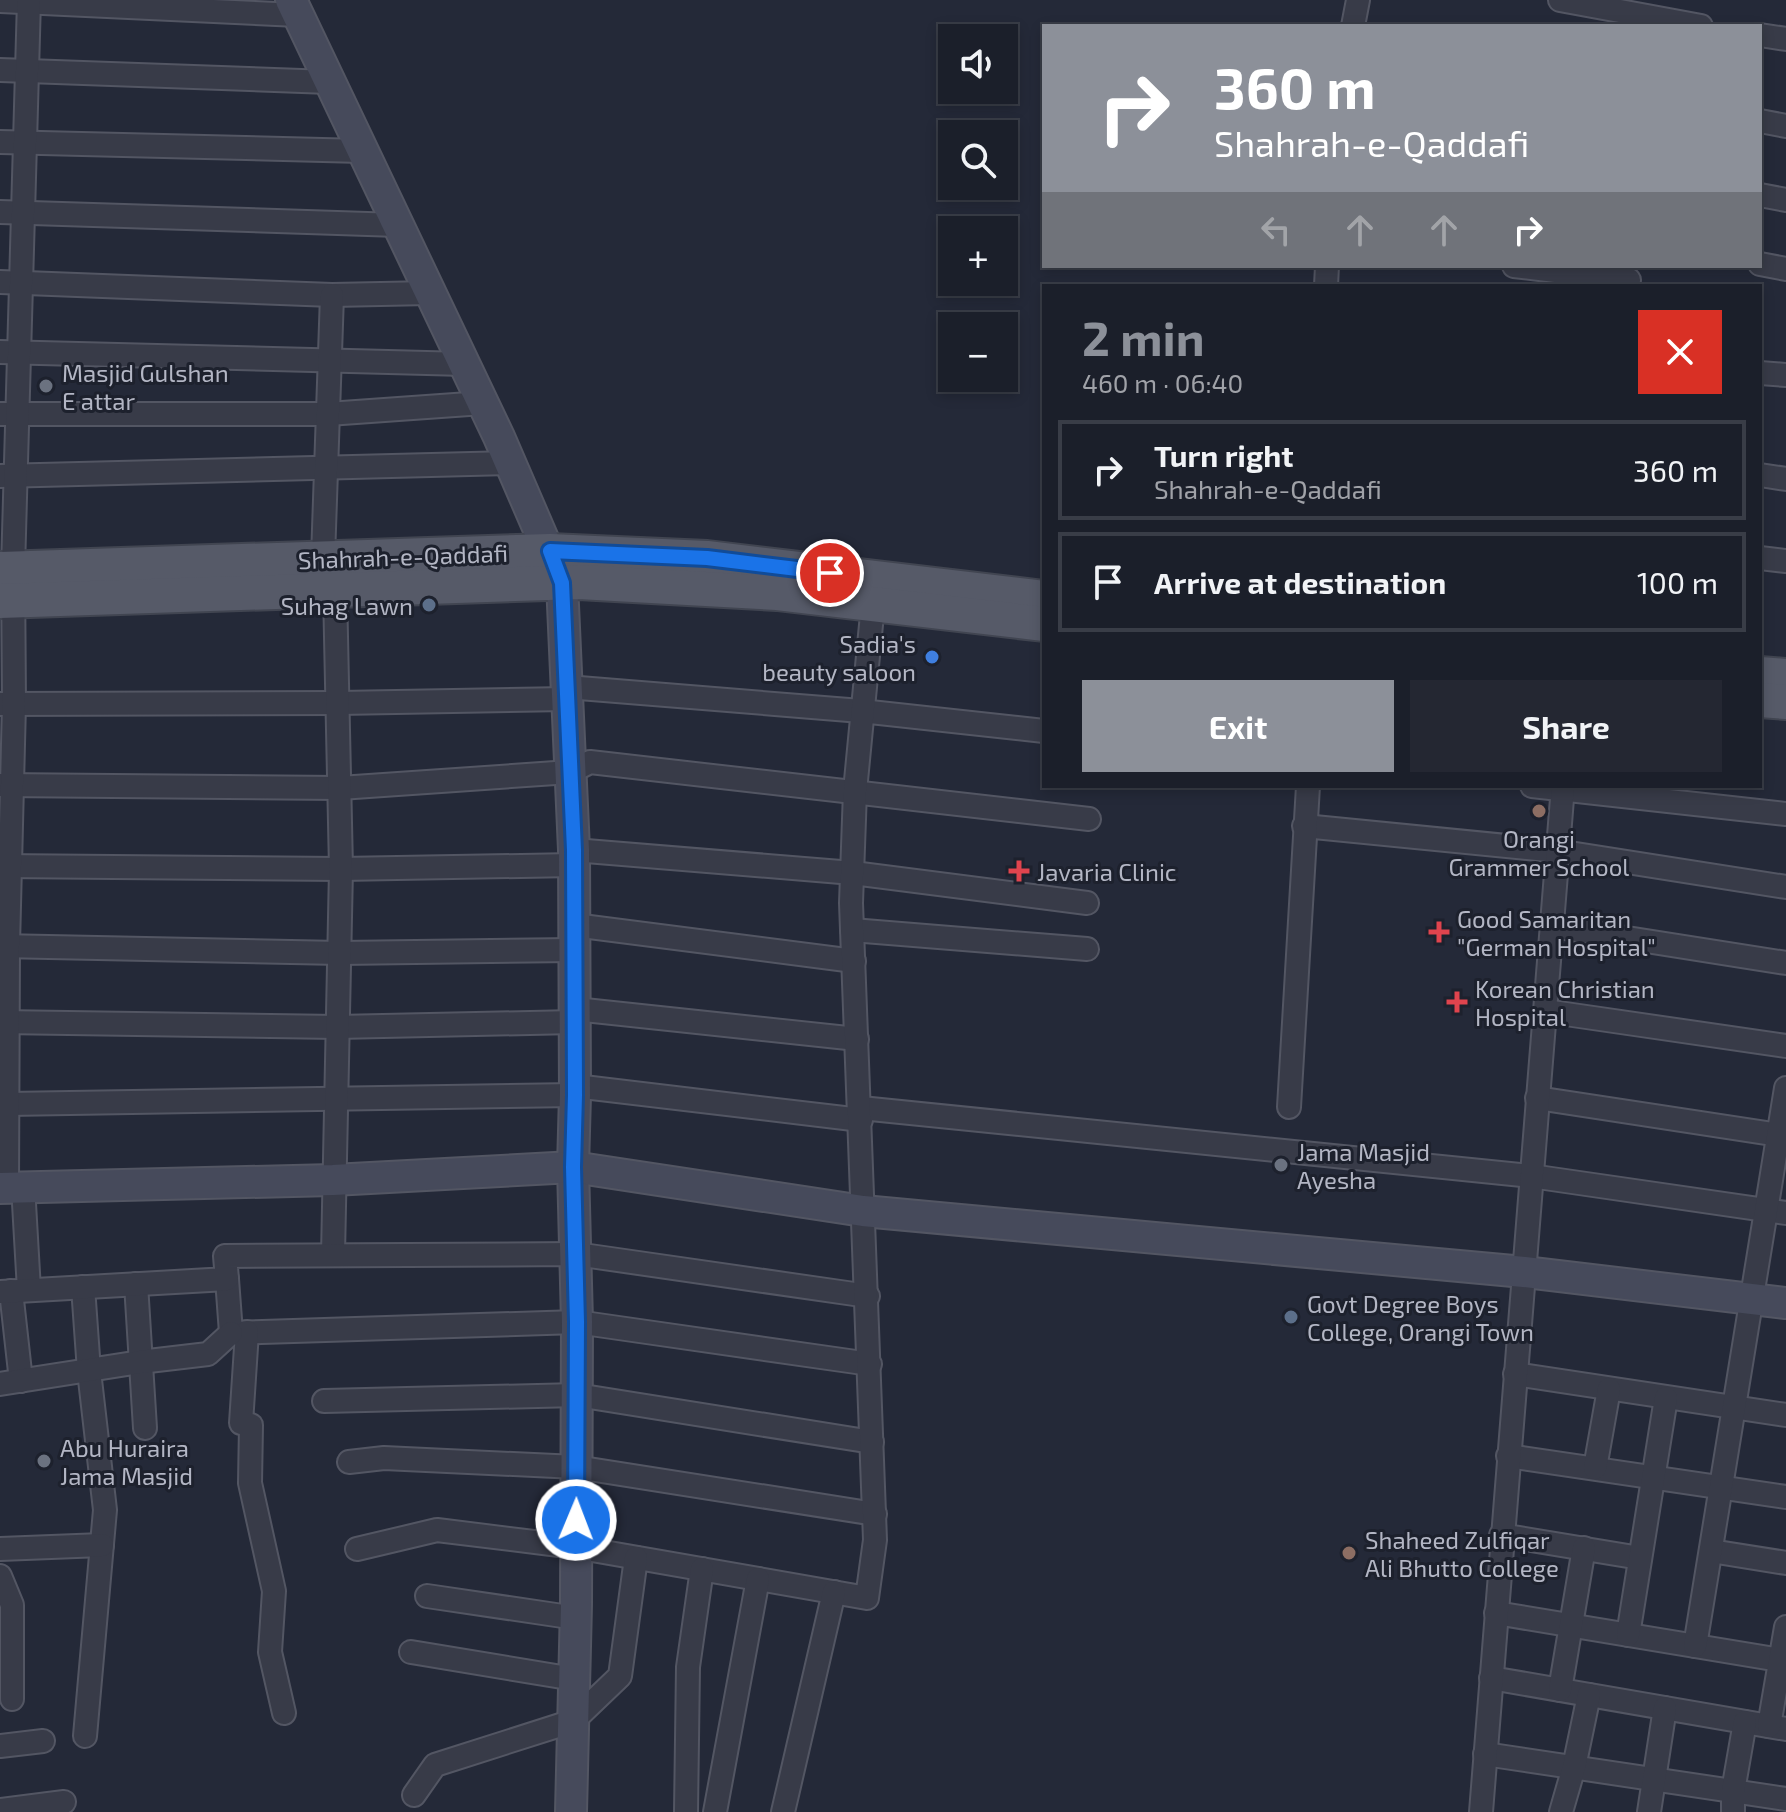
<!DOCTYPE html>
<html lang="en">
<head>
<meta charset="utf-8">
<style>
	body { margin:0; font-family:"Exo 2",sans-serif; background:#242732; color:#f1f3f6; height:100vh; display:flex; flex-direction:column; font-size:30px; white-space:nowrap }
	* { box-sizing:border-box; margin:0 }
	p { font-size:26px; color:#a0a2a8 }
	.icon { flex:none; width:44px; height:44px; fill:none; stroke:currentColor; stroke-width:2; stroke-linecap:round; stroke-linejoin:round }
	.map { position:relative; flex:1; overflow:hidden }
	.panel { position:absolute; left:1042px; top:284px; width:720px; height:504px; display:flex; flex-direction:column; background:#1b1f2a; border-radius:0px; box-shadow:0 4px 12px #0003,0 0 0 2px #393d47 }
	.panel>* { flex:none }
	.guide { position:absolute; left:1042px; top:24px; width:720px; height:244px; border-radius:0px; box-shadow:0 4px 12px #0003,0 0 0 2px #393d47; background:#8c9099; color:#fff; overflow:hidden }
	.controls { position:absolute; left:938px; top:24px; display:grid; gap:16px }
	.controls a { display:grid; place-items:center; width:80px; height:80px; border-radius:0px; background:#1b1f2a; box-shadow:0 4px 12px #0003,0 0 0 2px #393d47; font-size:40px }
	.pin { position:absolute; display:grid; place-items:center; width:68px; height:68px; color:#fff; margin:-34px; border:4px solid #fff; border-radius:50%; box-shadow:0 2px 8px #0007 }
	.me { position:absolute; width:88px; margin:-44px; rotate:1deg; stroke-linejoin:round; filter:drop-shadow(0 0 6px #0008) }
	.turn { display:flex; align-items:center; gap:28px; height:168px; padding:0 40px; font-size:36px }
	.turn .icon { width:104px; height:104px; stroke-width:2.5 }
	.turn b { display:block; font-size:56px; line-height:68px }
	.lanes { display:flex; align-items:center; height:76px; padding:0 40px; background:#0003; justify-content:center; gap:40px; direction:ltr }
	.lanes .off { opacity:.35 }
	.round { display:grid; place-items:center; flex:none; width:84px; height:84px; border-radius:0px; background:#242732 }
	.overview { display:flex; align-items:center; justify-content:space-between; height:136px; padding:0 40px }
	h1 { font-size:48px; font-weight:700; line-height:60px; color:#8c9099 }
	.cta { display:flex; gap:16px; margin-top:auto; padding:16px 40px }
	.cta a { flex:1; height:92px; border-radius:0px; background:#8c9099; color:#fff; font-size:32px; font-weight:700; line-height:92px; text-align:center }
	.cta a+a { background:#242732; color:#f1f3f6 }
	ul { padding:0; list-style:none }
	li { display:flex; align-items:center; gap:24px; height:100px; margin:0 16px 12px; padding:0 24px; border:4px solid #393d47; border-radius:0px }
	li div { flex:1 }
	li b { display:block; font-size:30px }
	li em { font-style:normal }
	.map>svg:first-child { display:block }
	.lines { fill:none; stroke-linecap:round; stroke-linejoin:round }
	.street-casing { stroke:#535663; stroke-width:26 }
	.secondary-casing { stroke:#535663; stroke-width:34 }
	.primary-casing { stroke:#414551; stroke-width:38 }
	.street { stroke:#383b48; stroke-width:22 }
	.secondary { stroke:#464a5b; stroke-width:30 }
	.primary { stroke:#565a68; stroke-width:34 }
	.route-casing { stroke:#114b97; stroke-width:20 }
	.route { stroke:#1a73e8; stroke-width:14 }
	.worship-dot { fill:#6b7280; stroke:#1d212d; stroke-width:3 }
	.service-dot { fill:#5c6f8a; stroke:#1d212d; stroke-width:3 }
	.shop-dot { fill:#3f7fe0; stroke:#1d212d; stroke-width:3 }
	.education-dot { fill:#8d6e63; stroke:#1d212d; stroke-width:3 }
	.health-dot { fill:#e0444e; stroke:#1d212d; stroke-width:3 }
	.labels { text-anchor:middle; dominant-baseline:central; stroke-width:6; stroke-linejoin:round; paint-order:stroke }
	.poi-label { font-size:24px; fill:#b3b6c4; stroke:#1d212d; text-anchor:start }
	.street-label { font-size:24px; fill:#b3b6c4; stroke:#1d212d }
</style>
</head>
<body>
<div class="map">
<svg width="1786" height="1812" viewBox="0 0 1786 1812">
	<rect width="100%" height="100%" fill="#242938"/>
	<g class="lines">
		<defs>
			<g id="street">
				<polyline points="1560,0 1701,26"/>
				<polyline points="0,1 298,15"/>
				<polyline points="1353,26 1358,0"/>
				<polyline points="1760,35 1786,39"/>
				<polyline points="0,70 329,82"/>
				<polyline points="1760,121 1786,126"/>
				<polyline points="0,142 362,151"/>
				<polyline points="1760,195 1786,200"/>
				<polyline points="0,212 398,225"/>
				<polyline points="1760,264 1786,269"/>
				<polyline points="1514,266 1629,280"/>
				<polyline points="0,282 332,295 430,293"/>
				<polyline points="1326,286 1327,266"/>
				<polyline points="0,352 465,364"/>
				<polyline points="1760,373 1786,375"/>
				<polyline points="0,414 328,414 483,403"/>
				<polyline points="1760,475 1786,479"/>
				<polyline points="0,476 511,463"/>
				<polyline points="323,558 332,295"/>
				<polyline points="1760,558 1786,561"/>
				<polyline points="567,687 861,711 1044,731"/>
				<polyline points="0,704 339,703 567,699"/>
				<polyline points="0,785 340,788 570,772 590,762 1089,819"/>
				<polyline points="1532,786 1786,814"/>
				<polyline points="1304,826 1557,851 1786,887"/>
				<polyline points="574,850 853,873 1087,903"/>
				<polyline points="0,866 341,869 574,865"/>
				<polyline points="574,925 854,961"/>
				<polyline points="1551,926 1786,963"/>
				<polyline points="852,930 1087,949"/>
				<polyline points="0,946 340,953 574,950"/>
				<polyline points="575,1009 857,1039"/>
				<polyline points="1545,1011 1786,1046"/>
				<polyline points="0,1022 337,1027 575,1022"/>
				<polyline points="575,1086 861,1120"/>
				<polyline points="1537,1098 1786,1136"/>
				<polyline points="8,1104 575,1095"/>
				<polyline points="1289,1107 1308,786"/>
				<polyline points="861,1108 1531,1176 1786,1213"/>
				<polyline points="7,1186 8,946 14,704 13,569 29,0"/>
				<polyline points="23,1186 29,1290"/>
				<polyline points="333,1255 341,869 335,590"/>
				<polyline points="227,1279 231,1333 577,1322 870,1364"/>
				<polyline points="136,1284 145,1428"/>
				<polyline points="83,1287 89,1371 105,1510 85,1736"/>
				<polyline points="11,1291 21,1381"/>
				<polyline points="0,1292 227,1279 225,1256 576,1254 868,1296"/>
				<polyline points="247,1332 241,1423 251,1425 250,1483 274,1591 270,1652 284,1713"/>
				<polyline points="1515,1374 1786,1415"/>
				<polyline points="0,1384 140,1362 208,1354 231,1333"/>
				<polyline points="324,1401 577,1395 872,1442"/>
				<polyline points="1508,1456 1786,1497"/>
				<polyline points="349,1462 384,1458 576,1467 875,1514"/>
				<polyline points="1595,1468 1609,1389"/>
				<polyline points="1501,1535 1640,1558"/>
				<polyline points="0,1549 102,1545"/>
				<polyline points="357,1549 437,1530 575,1547 867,1598 875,1540 851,903 855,791 873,604"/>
				<polyline points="1711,1551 1786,1563"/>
				<polyline points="0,1576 12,1605 12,1699"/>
				<polyline points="427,1596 576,1618"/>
				<polyline points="1496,1613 1786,1661"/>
				<polyline points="1628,1635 1666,1398"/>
				<polyline points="1695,1646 1786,1088"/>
				<polyline points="411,1652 574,1679"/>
				<polyline points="1491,1678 1786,1729"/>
				<polyline points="1560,1690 1584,1548"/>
				<polyline points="1769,1726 1786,1627"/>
				<polyline points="0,1746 43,1741"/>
				<polyline points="1485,1754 1786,1799"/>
				<polyline points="414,1795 435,1765 573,1721 620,1676 636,1558"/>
				<polyline points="0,1810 64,1802"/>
				<polyline points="686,1812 688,1667 702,1569"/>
				<polyline points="715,1812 758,1579"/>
				<polyline points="783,1812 834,1592"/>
				<polyline points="1481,1812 1563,786"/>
				<polyline points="1561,1812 1574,1767 1589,1695"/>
				<polyline points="1649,1812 1665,1708"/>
				<polyline points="1733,1812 1733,1791 1745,1722"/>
			</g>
			<g id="secondary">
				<polyline points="291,0 499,437 562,583 574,850 575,1095 573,1167 577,1322 576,1605 571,1812"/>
				<polyline points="0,1188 333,1180 573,1167 863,1211 1524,1272 1786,1303"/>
			</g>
			<g id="primary">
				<polyline points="0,569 550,551 707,558 1044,598"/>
				<polyline points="0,601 579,582 777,593 1044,624"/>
				<polyline points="1760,674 1786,676"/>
				<polyline points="1760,700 1786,702"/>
			</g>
		</defs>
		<use href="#street" class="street-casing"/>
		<use href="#secondary" class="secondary-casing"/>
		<use href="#primary" class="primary-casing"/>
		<use href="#street" class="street"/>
		<use href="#secondary" class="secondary"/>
		<use href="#primary" class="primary"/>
	</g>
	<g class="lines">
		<defs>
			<polyline id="route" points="576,1520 577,1322 573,1167 575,1095 574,850 562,583 550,551 707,558 830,573"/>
		</defs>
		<use href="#route" class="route-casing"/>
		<use href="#route" class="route"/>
	</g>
	<g class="worship-dot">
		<circle cx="46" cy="386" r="8"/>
		<circle cx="1281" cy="1165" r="8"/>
		<circle cx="44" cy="1461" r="8"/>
	</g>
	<g class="service-dot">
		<circle cx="429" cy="605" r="8"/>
		<circle cx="1291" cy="1317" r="8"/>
	</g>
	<circle class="shop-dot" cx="932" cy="657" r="8"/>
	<g class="education-dot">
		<circle cx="1539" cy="811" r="8"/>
		<circle cx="1349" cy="1553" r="8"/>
	</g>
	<g class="health-dot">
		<path d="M1015 859h8v8h8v8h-8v8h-8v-8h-8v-8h8z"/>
		<path d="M1435 920h8v8h8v8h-8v8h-8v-8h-8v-8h8z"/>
		<path d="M1453 990h8v8h8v8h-8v8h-8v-8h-8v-8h8z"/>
	</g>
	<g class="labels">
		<g class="poi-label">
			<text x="62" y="372">Masjid Gulshan<tspan x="62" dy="28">E attar</tspan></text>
			<text x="413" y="605" text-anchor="end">Suhag Lawn</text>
			<text x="916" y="643" text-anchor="end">Sadia's<tspan x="916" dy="28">beauty saloon</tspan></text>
			<text x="1539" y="838" text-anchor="middle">Orangi<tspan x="1539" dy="28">Grammer School</tspan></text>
			<text x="1037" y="871">Javaria Clinic</text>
			<text x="1457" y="918">Good Samaritan<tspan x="1457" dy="28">"German Hospital"</tspan></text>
			<text x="1475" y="988">Korean Christian<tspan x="1475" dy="28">Hospital</tspan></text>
			<text x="1297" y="1151">Jama Masjid<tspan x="1297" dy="28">Ayesha</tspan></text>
			<text x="1307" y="1303">Govt Degree Boys<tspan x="1307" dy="28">College, Orangi Town</tspan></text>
			<text x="60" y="1447">Abu Huraira<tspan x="60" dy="28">Jama Masjid</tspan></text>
			<text x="1365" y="1539">Shaheed Zulfiqar<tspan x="1365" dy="28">Ali Bhutto College</tspan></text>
		</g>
		<g class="street-label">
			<text transform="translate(403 556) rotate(-2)">Shahrah-e-Qaddafi</text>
		</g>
	</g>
</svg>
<div class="controls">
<a><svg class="icon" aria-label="sound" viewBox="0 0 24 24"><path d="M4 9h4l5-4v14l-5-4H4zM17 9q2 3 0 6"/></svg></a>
<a><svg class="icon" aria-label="search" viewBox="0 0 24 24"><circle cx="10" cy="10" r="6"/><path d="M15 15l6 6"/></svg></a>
<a>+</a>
<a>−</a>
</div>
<div class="pin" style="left:830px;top:573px;background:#d93025"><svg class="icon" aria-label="arrive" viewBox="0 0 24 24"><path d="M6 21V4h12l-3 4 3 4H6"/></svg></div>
<svg class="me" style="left:576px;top:1520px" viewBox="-20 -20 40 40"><circle r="17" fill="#1a73e8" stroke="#fff" stroke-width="3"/><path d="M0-11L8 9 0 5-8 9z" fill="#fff"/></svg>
<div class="guide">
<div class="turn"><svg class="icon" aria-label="right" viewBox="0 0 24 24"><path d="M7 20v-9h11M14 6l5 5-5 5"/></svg><div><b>360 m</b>Shahrah-e-Qaddafi</div></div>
<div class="lanes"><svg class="icon off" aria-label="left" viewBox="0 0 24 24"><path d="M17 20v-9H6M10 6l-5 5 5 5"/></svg><svg class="icon off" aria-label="ahead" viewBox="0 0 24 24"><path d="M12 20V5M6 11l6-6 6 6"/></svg><svg class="icon off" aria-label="ahead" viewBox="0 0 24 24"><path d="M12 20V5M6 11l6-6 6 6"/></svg><svg class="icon" aria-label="right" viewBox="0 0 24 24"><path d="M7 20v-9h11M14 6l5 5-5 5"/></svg></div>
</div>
<section class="panel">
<div class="overview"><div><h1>2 min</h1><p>460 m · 06:40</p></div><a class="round" style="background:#d93025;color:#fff"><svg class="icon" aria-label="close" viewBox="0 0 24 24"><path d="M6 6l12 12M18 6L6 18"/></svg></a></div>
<ul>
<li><svg class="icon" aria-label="right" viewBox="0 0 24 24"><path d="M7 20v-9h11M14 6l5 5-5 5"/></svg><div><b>Turn right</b><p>Shahrah-e-Qaddafi</p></div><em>360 m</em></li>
<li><svg class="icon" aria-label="arrive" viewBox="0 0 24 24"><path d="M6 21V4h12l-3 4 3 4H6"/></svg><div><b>Arrive at destination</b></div><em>100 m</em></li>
</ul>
<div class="cta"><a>Exit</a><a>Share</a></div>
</section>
</div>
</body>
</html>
